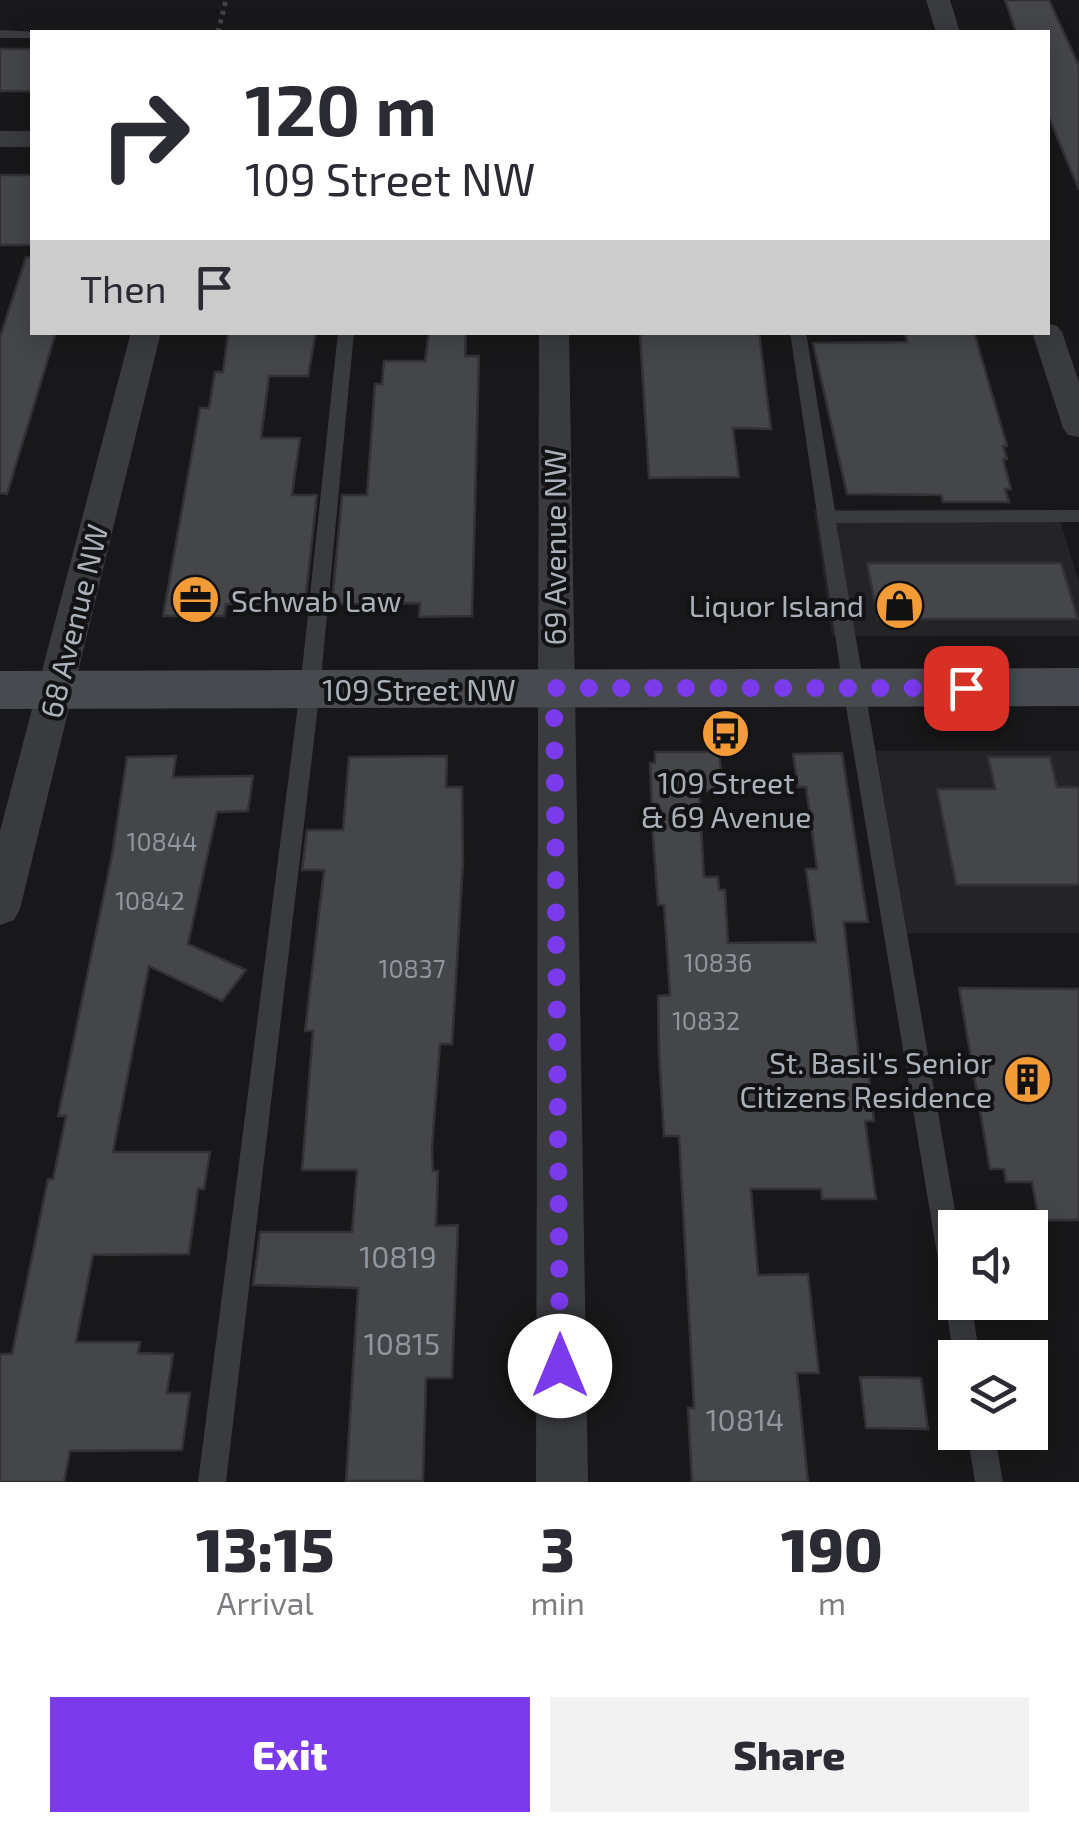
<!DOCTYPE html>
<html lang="en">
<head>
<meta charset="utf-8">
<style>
	body { margin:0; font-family:"Exo 2",sans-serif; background:#f2f2f3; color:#2b2b33; height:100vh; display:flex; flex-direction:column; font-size:38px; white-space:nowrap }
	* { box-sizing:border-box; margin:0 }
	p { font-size:32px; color:#7c7c81 }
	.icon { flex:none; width:55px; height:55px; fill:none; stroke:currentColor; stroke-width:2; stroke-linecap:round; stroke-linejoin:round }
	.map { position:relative; height:1482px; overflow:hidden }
	.details { display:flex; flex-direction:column; background:#fff; flex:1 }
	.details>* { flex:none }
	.top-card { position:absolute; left:30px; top:30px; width:1020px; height:305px; border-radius:0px; box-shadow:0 5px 25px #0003; background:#fff; color:#2b2b33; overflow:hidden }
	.fabs { position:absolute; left:938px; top:1210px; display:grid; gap:20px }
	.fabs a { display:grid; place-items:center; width:110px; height:110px; border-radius:0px; background:#fff; box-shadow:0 5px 25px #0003; font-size:50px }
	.pin { position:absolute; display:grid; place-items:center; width:85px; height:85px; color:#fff; margin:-42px; border-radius:20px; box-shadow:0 5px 15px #0006 }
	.me { position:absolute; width:110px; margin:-55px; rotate:0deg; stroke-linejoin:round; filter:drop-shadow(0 0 8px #0008) }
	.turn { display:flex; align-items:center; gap:35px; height:210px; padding:0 50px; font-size:45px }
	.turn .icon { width:130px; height:130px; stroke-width:2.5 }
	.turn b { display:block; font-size:70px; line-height:85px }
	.then { display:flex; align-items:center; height:95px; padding:0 50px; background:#0003; gap:20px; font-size:38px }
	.eta { display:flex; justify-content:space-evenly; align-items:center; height:170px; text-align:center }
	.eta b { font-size:60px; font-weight:800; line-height:70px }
	.cta { display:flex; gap:20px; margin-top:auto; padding:20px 50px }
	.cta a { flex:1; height:115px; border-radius:0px; background:#7c3aed; color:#fff; font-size:40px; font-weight:800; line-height:115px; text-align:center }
	.cta a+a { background:#f2f2f3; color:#2b2b33 }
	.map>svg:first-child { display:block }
	.built { fill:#242427 }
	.building { fill:#44464a; stroke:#323236; stroke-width:2.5 }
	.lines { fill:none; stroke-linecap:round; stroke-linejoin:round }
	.path { stroke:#3f4246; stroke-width:5; stroke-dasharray:4 5; stroke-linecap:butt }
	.service { fill:#393b3f; fill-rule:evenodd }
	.minor { fill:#393b3f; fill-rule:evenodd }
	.secondary { fill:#474a4f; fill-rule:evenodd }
	.route { stroke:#7c3aed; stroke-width:18; stroke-dasharray:0 32.4 }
	.labels { text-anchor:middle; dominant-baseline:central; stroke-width:8; stroke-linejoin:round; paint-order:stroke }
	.number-label { font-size:25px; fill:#90969e }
	.street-label { font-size:30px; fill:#aab1ba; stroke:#131315 }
	.poi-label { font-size:30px; fill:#aab1ba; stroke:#131315; text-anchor:end }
	.near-number-label { font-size:30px; fill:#90969e }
</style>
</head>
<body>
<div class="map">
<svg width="1079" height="1482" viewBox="0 0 1079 1482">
	<rect width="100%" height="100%" fill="#18181a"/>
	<g class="built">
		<polygon points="814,509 1057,510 1079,583 1079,636 832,636"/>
		<polygon points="876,751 1079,751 1079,933 907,933"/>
	</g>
	<g class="building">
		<polygon points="1005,0 1049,0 1079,66 1079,190 1048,115 1048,32 1016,32"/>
		<rect x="0" y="49" width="32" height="42"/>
		<rect x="0" y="175" width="32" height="70"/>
		<polygon points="26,257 32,258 32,332 56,332 7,494 0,493 0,337"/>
		<polygon points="316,332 308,376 269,376 261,438 300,438 292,495 317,495 305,604 226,604 224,616 163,616 200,408 209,408 215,372 223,372 228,333"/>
		<polygon points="429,332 466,332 465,356 479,356 472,616 419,617 420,603 332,604 342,495 367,495 375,384 382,384 384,361 425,361"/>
		<polygon points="647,332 759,332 771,429 733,428 739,477 649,478 640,335"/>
		<polygon points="905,332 974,332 1007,446 1003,446 1007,459 1003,459 1011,489 1005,489 1009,502 943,502 941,495 847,494 813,343 907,342"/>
		<polygon points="867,563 1061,563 1078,619 878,619"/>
		<polygon points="655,752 719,752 723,791 699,791 704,877 718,877 719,890 725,890 728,943 816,942 806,869 817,869 806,787 798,787 793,754 842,753 868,922 844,922 860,1069 868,1069 874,1121 865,1121 876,1199 822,1199 821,1189 751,1189 758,1275 808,1274 819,1373 797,1373 808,1482 692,1482 688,1408 694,1408 679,1136 664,1136 659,1055 658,996 670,995 664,905 658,905 653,836 650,763 655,763"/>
		<polygon points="176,756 173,777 253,776 248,811 217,812 188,944 246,970 222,1001 149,966 113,1152 210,1152 204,1189 198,1189 189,1254 93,1255 76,1342 140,1342 138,1353 173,1354 167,1393 190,1393 182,1450 70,1451 64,1482 0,1482 0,1354 12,1354 48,1179 53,1179 66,1116 58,1116 112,855 127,757"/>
		<polygon points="447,756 446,787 462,787 463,863 452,1044 440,1044 432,1147 433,1171 438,1171 436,1226 458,1225 452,1378 426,1378 423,1481 346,1481 358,1288 253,1285 260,1232 352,1232 357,1170 302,1170 313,1031 305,1031 324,870 302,870 307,830 343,830 349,757"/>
		<polygon points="988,757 1050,757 1057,787 1079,787 1079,885 956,885 937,789 995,789"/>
		<polygon points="959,988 1079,989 1079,1220 1039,1220 1032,1182 1006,1182 1004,1169 990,1169"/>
		<polygon points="860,1377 921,1378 928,1429 866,1428"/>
	</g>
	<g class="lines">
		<polyline class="path" points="218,32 226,0"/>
		<g class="service">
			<polygon points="0,30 37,32 32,32 32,38 0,38"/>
			<polygon points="338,332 354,332 320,689 226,1482 198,1482 300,689"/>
			<polygon points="790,332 806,332 835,511 1079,510 1079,522 836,523 958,1228 955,1228 955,1302 971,1302 980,1358 955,1358 955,1361 954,1358 945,1302 949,1293 942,1284 843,688"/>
			<polygon points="967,1432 994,1432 1003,1482 975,1482"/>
		</g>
		<g class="minor">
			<polygon points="926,0 950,0 960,32 936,32"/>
			<rect x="0" y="131" width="32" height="16"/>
			<polygon points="1048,323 1057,326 1062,332 1079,382 1079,437 1068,435 1063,428 1032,332 1048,332"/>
			<polygon points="131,332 161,332 20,909 14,920 0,925 0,831"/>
			<polygon points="539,332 569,332 588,1482 536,1482"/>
		</g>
		<polygon class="secondary" points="1079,668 1079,706 0,709 0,671"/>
	</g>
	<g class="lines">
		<polyline class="route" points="560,1366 554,688 966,688"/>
	</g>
	<defs>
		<symbol id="office-disc" viewBox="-11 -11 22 22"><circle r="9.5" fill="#f39b36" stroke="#131315"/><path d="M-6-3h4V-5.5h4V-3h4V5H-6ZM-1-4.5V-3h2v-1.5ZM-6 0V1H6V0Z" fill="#111"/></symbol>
		<symbol id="shop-disc" viewBox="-11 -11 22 22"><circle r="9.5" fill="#f39b36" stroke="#131315"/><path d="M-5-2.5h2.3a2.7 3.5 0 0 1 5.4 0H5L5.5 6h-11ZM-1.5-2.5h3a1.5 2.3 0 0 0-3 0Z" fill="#111"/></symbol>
		<symbol id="bus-disc" viewBox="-11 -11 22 22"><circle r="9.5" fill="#f39b36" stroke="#131315"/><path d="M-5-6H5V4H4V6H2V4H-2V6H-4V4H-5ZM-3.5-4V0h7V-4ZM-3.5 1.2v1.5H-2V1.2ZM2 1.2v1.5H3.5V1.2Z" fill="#111"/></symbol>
		<symbol id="building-disc" viewBox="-11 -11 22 22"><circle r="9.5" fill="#f39b36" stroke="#131315"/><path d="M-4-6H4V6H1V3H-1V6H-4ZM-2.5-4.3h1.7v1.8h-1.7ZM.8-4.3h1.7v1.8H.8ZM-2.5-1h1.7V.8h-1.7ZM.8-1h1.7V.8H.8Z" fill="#111"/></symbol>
	</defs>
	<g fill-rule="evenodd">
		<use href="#office-disc" x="168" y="572" width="55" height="55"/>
		<use href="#shop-disc" x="872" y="578" width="55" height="55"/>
		<use href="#bus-disc" x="698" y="706" width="55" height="55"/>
		<use href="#building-disc" x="1000" y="1052" width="55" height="55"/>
	</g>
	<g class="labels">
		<g class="number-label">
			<text x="162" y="841">10844</text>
			<text x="150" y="900">10842</text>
			<text x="718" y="962">10836</text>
			<text x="412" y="968">10837</text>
			<text x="706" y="1020">10832</text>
		</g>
		<g class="street-label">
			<text transform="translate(554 547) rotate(-90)">69 Avenue NW</text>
			<text transform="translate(73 621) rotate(-76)">68 Avenue NW</text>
			<text x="419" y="689">109 Street NW</text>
		</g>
		<g class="poi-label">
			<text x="231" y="600" text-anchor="start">Schwab Law</text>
			<text x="864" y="605">Liquor Island</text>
			<text x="726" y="782" text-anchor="middle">109 Street<tspan x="726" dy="34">&amp; 69 Avenue</tspan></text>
			<text x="992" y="1062">St. Basil's Senior<tspan x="992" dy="34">Citizens Residence</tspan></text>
		</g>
		<g class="near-number-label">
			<text x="398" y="1256">10819</text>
			<text x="402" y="1343">10815</text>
			<text x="745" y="1419">10814</text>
		</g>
	</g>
</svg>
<div class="fabs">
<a><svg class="icon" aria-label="sound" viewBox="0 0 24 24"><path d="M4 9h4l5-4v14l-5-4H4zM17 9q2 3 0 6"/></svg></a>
<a><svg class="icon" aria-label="layers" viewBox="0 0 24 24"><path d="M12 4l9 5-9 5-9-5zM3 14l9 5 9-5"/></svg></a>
</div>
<div class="pin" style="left:966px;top:688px;background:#d93025"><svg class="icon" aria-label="arrive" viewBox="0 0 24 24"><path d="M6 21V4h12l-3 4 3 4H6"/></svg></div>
<svg class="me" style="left:560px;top:1366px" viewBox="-20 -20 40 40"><circle r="19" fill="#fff"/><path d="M0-13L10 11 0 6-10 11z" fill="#7c3aed"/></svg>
<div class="top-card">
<div class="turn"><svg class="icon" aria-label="right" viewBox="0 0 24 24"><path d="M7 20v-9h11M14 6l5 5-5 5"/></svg><div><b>120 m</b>109 Street NW</div></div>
<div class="then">Then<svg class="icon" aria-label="arrive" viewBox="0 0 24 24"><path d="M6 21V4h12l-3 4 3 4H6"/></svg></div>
</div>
</div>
<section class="details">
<div class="eta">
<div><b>13:15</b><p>Arrival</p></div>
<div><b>3</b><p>min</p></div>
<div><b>190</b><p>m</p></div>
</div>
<div class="cta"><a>Exit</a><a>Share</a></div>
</section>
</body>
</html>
